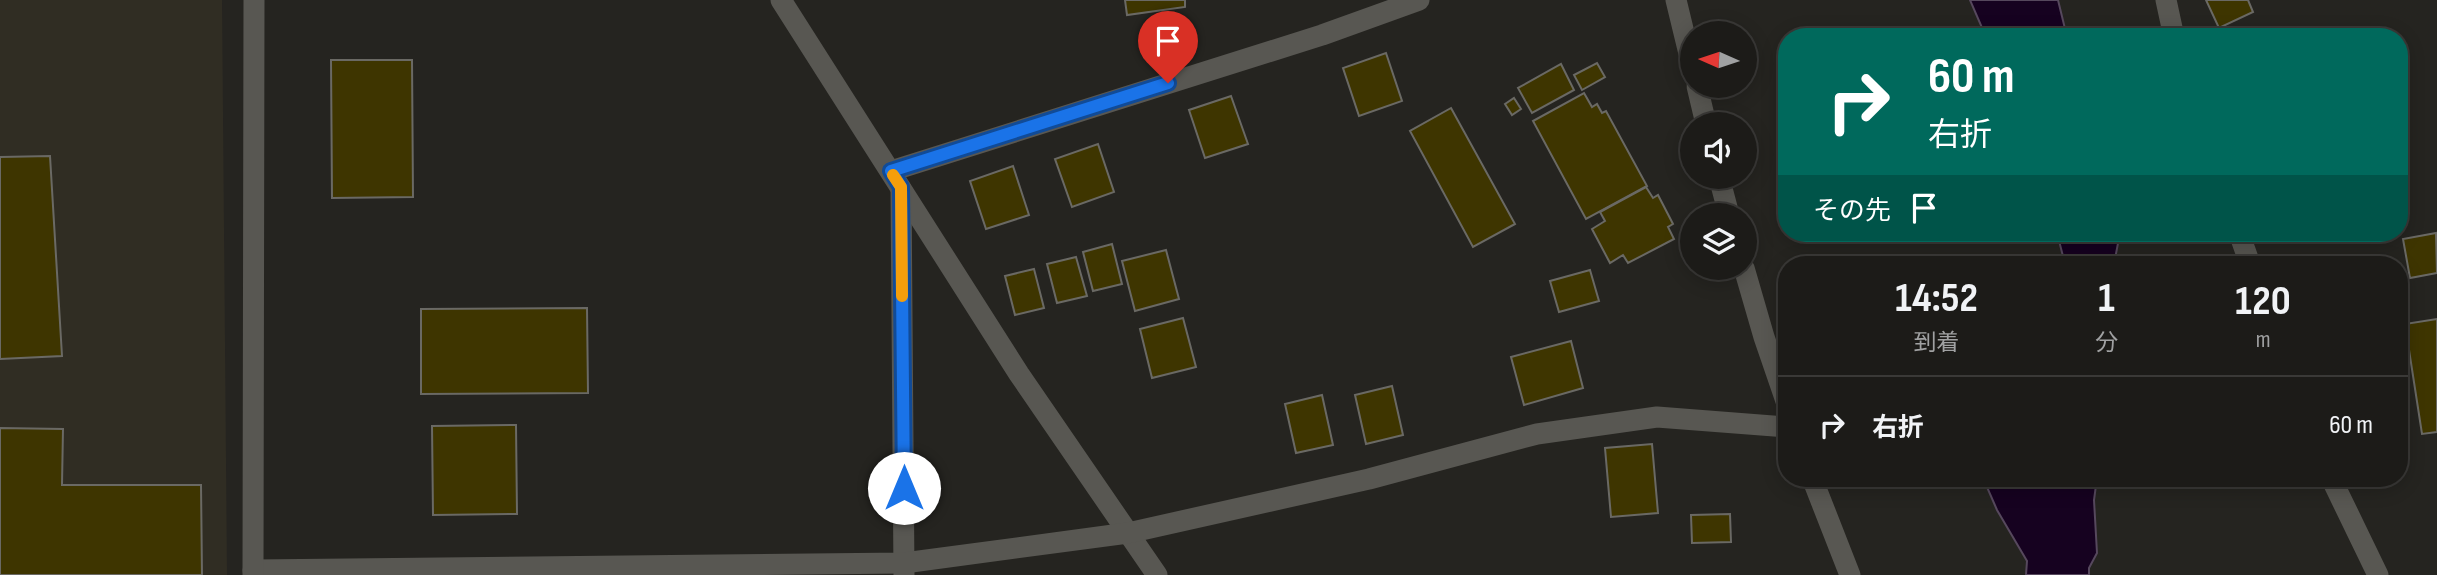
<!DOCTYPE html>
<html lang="ja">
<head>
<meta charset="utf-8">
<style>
	body { margin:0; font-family:"Sofia Sans Condensed","Noto Sans JP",sans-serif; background:#252421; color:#f1f3f6; height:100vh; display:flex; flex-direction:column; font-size:26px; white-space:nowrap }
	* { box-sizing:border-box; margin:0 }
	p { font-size:23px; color:#a0a1a2 }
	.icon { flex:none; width:38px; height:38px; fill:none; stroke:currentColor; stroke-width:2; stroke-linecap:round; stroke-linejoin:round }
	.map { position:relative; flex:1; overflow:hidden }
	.drawer { position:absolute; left:1778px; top:256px; width:630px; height:231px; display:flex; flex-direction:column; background:#1c1b18; border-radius:28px; box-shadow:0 4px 18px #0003,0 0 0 2px #3a3937 }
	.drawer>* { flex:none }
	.top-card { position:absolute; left:1778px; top:28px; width:630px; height:214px; border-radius:28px; box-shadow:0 4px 18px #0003,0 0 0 2px #3a3937; background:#00695c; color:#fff; overflow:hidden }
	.needle { width:46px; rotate:273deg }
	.buttons { position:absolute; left:1680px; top:21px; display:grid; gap:14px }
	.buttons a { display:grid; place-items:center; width:77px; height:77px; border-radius:50%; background:#1c1b18; box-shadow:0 4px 18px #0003,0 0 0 2px #3a3937; font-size:35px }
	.pin { position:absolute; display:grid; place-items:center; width:60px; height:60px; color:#fff; margin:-72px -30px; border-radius:50% 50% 50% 0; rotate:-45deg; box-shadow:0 0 7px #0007 }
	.pin .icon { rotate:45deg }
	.me { position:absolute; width:77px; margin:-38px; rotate:0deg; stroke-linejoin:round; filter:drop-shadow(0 0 5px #0008) }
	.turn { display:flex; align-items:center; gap:24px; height:147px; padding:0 35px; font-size:32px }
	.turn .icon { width:91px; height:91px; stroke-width:2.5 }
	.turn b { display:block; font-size:49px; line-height:60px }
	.then { display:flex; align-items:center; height:66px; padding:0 35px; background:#0003; gap:14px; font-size:26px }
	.eta { display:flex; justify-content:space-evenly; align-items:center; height:119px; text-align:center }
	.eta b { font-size:42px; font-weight:700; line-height:49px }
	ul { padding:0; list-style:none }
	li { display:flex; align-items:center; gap:21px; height:98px; padding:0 35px; border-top:2px solid #3a3937 }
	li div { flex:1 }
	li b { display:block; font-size:26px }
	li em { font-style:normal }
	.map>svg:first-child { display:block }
	.built { fill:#302d23 }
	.water { fill:#160220; stroke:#56485d; stroke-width:2 }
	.building { fill:#3e3500; stroke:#6a6964; stroke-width:2 }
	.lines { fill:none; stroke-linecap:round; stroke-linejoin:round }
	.minor { stroke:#585752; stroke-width:21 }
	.route-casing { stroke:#114b97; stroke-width:18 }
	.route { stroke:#1a73e8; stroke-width:12 }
	.slow { stroke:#f59e0b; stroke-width:12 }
</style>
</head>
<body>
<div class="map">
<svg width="2437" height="575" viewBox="0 0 2437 575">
	<rect width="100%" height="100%" fill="#252420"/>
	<polygon class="built" points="0,0 222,0 227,575 0,575"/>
	<g class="water">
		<polygon points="1970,0 2058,0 2067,37 1986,37"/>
		<polygon points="2057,233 2120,233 2114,264 2065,264"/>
		<polygon points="1983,478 2030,478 2031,481 2040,478 2097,478 2094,500 2097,553 2089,568 2089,575 2026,575 2027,561 1997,510"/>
	</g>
	<g class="building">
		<polygon points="1125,0 1185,0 1185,7 1127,15"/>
		<polygon points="2206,0 2248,0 2253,12 2219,28"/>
		<polygon points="1386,53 1402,101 1359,116 1343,68"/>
		<polygon points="331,60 412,60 413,197 332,198"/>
		<polygon points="1597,63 1605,77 1582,90 1574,75"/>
		<polygon points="1561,64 1574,90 1532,113 1518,88"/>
		<polygon points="1584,93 1592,107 1597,104 1602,113 1606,111 1647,186 1586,219 1533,121"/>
		<polygon points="1231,96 1248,144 1205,158 1189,110"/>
		<polygon points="1514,98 1521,109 1512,115 1505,104"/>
		<polygon points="1451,108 1515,224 1473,247 1410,131"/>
		<polygon points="1098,144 1114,192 1072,207 1055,159"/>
		<polygon points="50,156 62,356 0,359 0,157"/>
		<polygon points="1013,166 1029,215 986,229 970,181"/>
		<polygon points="1646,187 1653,198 1658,195 1673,224 1668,227 1674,239 1628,263 1623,255 1610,263 1592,229 1605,221 1600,212"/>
		<polygon points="2436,233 2437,273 2410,278 2403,239"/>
		<polygon points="1112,244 1122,284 1093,291 1083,252"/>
		<polygon points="1166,250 1179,299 1135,311 1122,261"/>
		<polygon points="1076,257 1087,296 1057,303 1047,264"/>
		<polygon points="1034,269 1044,308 1015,315 1005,276"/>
		<polygon points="1590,270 1599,301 1559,312 1550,281"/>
		<polygon points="587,308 588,393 421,394 421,309"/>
		<polygon points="1183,318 1196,367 1152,378 1140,329"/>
		<polygon points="2437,319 2437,432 2422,434 2405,324"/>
		<polygon points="1571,341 1583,388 1524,405 1511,357"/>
		<polygon points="1392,386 1403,435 1366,444 1355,395"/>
		<polygon points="1322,395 1333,445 1296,453 1285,404"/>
		<polygon points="516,425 517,514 433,515 432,426"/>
		<polygon points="0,428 63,429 62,485 201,485 202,575 0,575"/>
		<polygon points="1652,444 1658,513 1611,517 1605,448"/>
		<polygon points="1730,514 1731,542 1692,543 1691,515"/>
	</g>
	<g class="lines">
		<g class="minor">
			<polyline points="781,0 1019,374 1157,575"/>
			<polyline points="1676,0 1692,66"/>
			<polyline points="2166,0 2174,37"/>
			<polyline points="1697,86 1706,124"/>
			<polyline points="891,171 1322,35 1419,0"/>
			<polyline points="1719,177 1729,215"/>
			<polyline points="901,189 904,575"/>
			<polyline points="2239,233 2250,264"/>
			<polyline points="1744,268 1764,337 1787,404"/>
			<polyline points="1812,478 1850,575"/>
			<polyline points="2331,478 2378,575"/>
			<polyline points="253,570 904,563 1128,533 1369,479 1537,434 1657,417 1787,427"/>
			<polyline points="253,575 254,0"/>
		</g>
	</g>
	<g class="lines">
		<defs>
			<polyline id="route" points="904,488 901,187 891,171 1168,83"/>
		</defs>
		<use href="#route" class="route-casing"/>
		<use href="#route" class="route"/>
		<polyline class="slow" points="893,175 901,187 902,296"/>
	</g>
</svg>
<div class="buttons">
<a><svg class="needle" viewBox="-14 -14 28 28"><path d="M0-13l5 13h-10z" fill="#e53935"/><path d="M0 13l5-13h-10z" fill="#a0a1a2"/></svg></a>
<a><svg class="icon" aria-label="sound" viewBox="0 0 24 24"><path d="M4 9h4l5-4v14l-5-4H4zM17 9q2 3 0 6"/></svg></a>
<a><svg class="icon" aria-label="layers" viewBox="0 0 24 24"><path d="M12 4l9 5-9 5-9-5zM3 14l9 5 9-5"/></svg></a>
</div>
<div class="pin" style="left:1168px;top:83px;background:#d93025"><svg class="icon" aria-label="arrive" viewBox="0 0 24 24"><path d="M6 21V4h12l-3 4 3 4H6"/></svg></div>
<svg class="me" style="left:904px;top:488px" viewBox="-20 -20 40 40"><circle r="19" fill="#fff"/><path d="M0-13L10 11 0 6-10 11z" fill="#1a73e8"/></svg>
<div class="top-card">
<div class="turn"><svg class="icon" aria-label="right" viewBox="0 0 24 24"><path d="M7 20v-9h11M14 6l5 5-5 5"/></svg><div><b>60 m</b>右折</div></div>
<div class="then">その先<svg class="icon" aria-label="arrive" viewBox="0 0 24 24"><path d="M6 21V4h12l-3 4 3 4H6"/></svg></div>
</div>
<section class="drawer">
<div class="eta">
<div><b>14:52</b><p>到着</p></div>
<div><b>1</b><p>分</p></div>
<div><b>120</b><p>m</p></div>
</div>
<ul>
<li><svg class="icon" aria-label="right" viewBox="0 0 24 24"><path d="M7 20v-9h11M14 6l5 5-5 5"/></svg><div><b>右折</b></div><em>60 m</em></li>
</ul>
</section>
</div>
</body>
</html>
